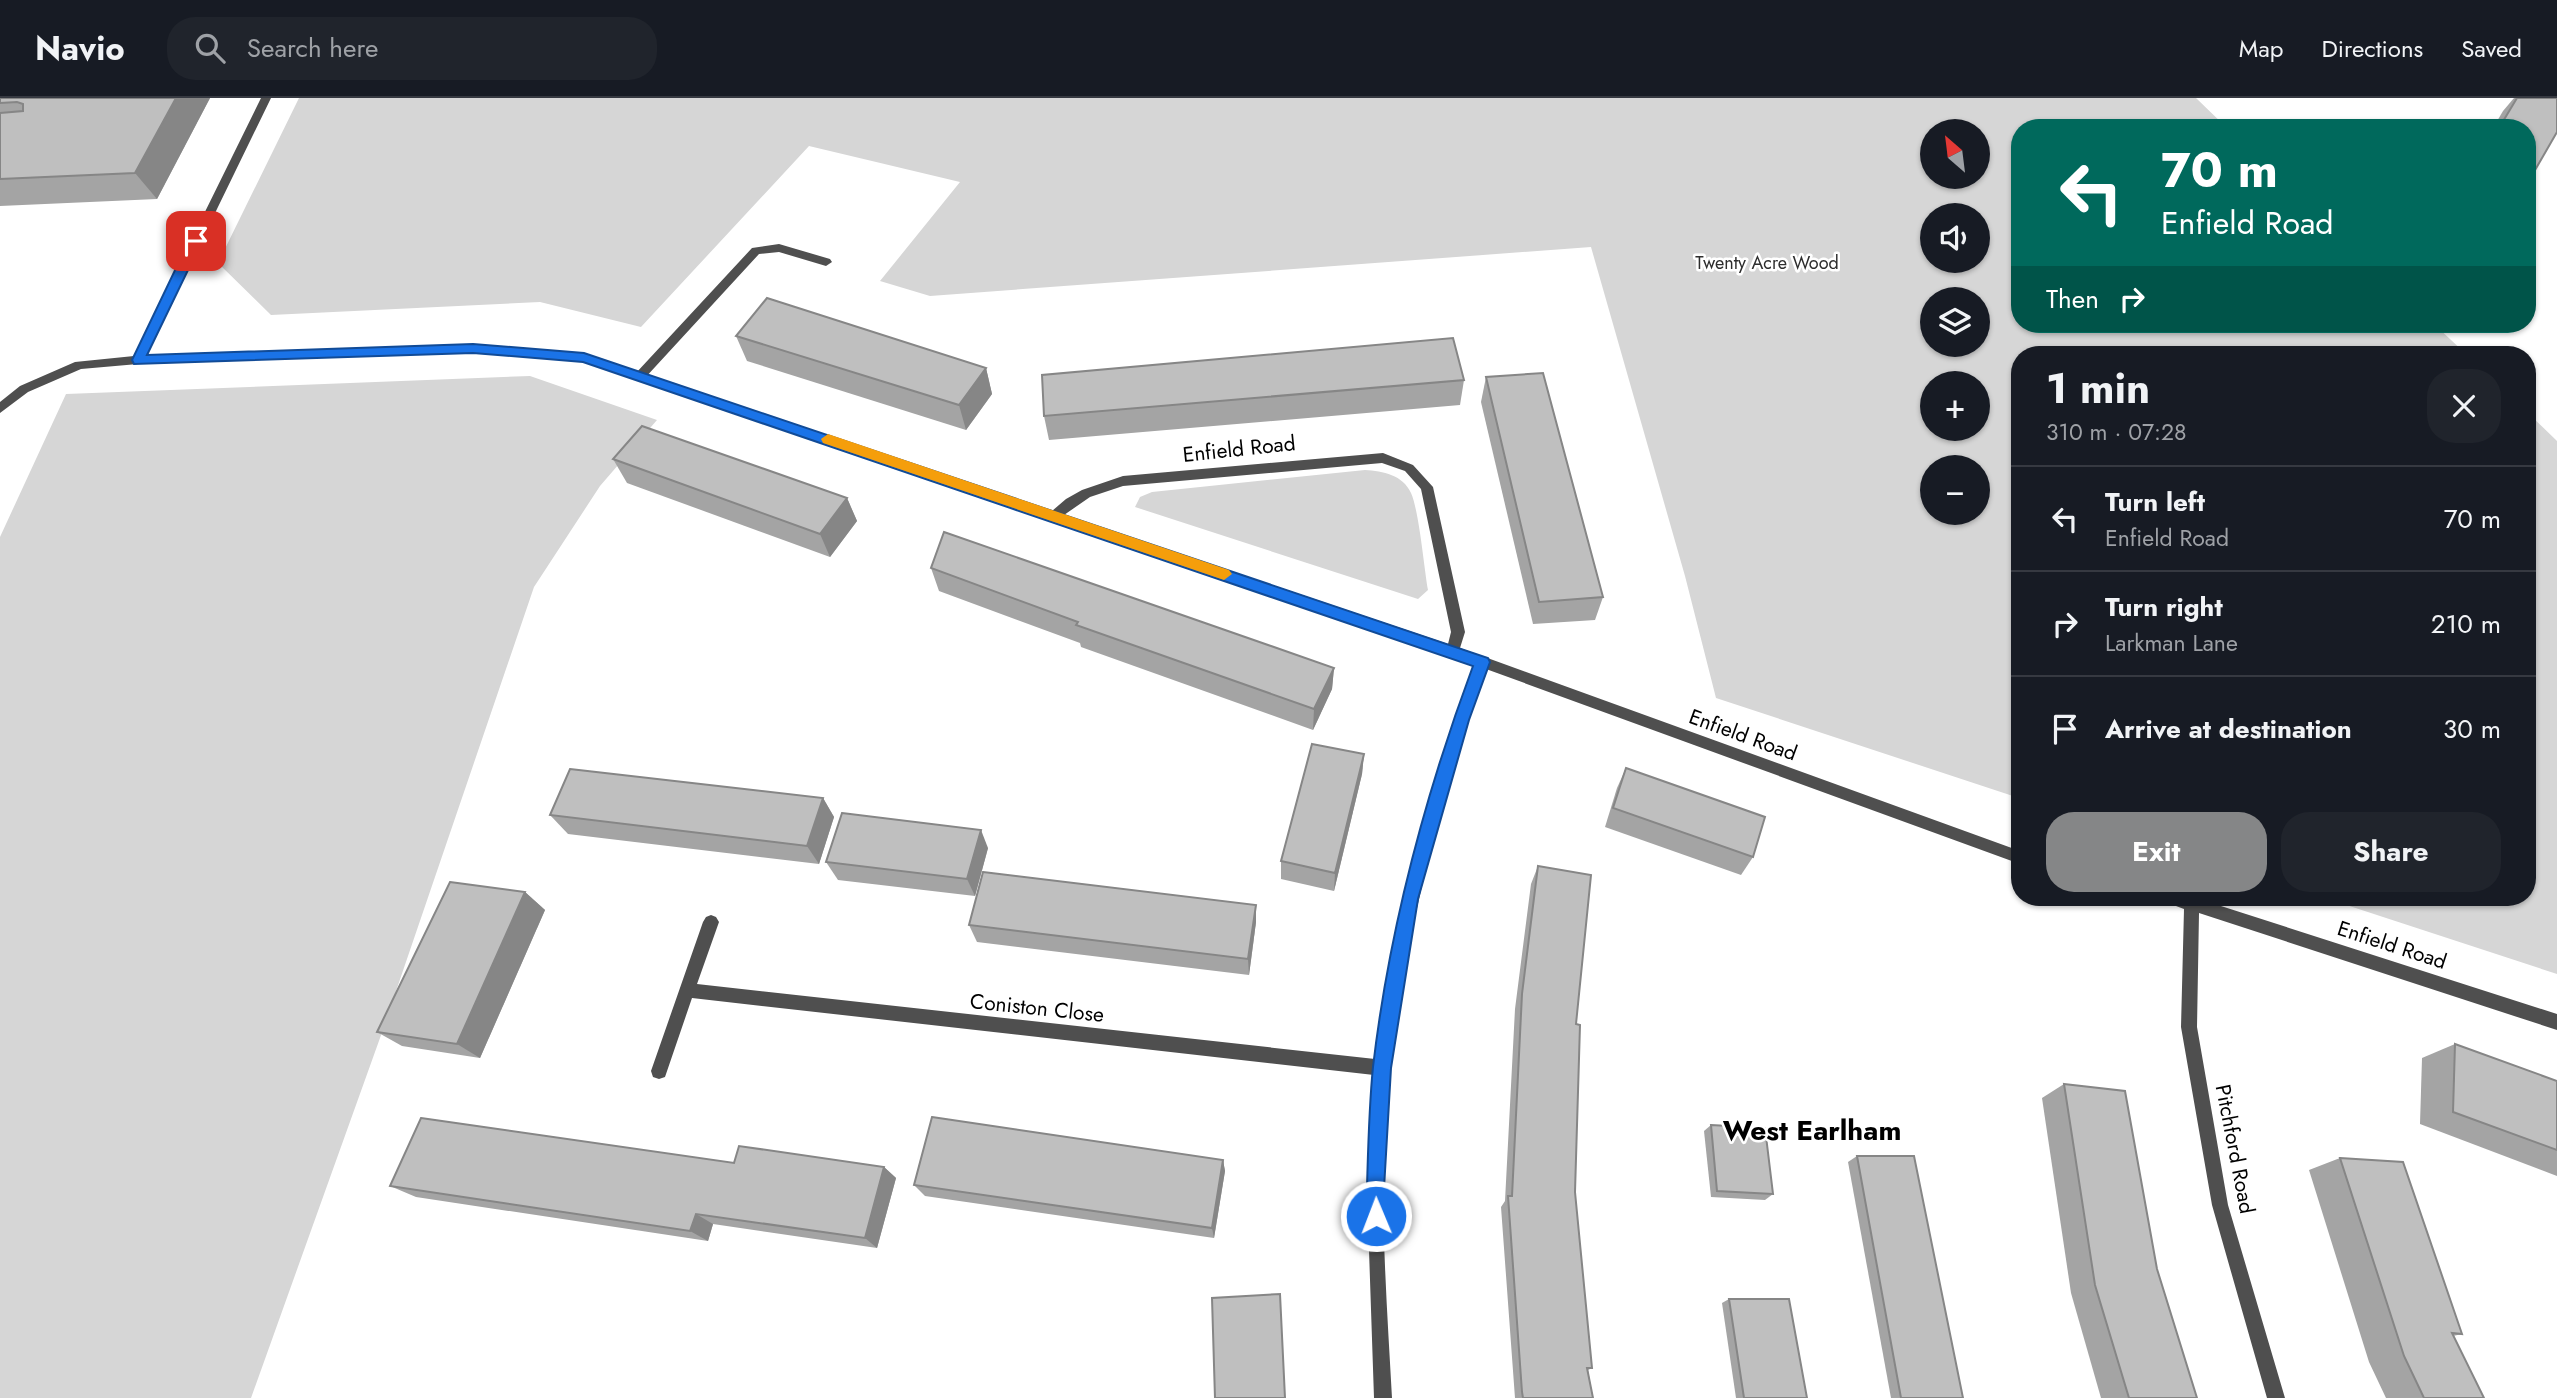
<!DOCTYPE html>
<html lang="en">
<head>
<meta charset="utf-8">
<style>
	body { margin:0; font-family:Jost,sans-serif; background:#20242c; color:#f1f3f6; height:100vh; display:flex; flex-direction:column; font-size:26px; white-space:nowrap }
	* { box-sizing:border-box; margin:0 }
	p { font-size:23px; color:#9ea1a6 }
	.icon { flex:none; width:38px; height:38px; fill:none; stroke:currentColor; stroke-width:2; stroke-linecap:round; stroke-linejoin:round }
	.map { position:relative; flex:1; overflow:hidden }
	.side { position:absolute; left:2011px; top:248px; width:525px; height:560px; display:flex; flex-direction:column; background:#171b24; border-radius:28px; box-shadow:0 2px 5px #0004 }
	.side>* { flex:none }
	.banner { position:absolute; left:2011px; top:21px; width:525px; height:214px; border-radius:28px; box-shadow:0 2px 5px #0004; background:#00695c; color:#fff; overflow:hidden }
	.needle { width:46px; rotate:332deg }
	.tools { position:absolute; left:1920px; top:21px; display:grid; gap:14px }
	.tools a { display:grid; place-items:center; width:70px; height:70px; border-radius:50%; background:#171b24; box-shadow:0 2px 5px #0004; font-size:35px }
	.pin { position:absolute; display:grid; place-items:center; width:60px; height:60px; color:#fff; margin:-30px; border-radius:14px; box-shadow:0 4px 10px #0006 }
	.me { position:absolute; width:77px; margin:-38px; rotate:359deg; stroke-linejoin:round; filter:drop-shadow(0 0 5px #0008) }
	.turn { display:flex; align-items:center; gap:24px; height:147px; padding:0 35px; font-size:32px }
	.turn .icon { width:91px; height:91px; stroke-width:2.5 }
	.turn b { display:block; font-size:49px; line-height:60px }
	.then { display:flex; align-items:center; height:66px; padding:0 35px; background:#0003; gap:14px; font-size:26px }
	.round { display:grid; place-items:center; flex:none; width:74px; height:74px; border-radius:28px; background:#20242c }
	.head { display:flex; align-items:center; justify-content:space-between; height:119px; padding:0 35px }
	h1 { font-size:42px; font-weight:700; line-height:52px }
	.action { display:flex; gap:14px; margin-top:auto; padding:14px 35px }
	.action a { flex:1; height:80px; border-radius:28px; background:#858687; color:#fff; font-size:28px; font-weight:700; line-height:80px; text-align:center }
	.action a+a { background:#20242c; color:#f1f3f6 }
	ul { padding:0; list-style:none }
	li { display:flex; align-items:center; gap:21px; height:105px; padding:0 35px; border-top:2px solid #363941 }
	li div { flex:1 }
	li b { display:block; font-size:26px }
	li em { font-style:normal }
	header { display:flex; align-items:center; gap:42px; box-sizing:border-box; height:98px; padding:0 35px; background:#171b24; border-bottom:2px solid #363941 }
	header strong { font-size:33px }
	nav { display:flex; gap:38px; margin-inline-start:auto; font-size:24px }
	.search { width:490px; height:63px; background:#20242c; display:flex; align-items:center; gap:18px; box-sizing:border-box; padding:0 24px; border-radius:28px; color:#9ea1a6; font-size:26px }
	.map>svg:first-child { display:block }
	.green { fill:#d6d6d6; fill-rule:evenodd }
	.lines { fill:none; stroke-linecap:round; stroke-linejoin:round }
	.service { fill:#4f4f4f; fill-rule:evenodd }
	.minor { fill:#4f4f4f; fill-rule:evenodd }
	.wall { fill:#a4a4a4 }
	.shaded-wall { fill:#868686 }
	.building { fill:#bfbfbf; stroke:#868686; stroke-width:2 }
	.route { fill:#1a73e8; stroke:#114b97; stroke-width:2 }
	.slow { fill:#f59e0b }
	.labels { text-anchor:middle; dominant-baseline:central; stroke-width:5; stroke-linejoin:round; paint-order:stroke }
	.far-park-label { font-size:18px; fill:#2d2d2d; stroke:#fff }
	.street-label { font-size:21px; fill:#000; stroke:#fff }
	.district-label { font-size:28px; font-weight:bold; fill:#000; stroke:#fff }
</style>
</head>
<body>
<header>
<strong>Navio</strong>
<div class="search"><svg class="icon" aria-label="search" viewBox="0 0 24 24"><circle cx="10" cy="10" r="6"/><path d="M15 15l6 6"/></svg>Search here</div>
<nav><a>Map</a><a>Directions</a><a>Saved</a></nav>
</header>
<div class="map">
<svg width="2557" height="1300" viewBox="0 0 2557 1300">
	<rect width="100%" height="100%" fill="#fff"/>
	<g class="green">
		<path d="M299 0H2196L2227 30H2020V226H2434L2467 257H2020L2019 700 1716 600 1685 478 1591 149 930 198 880 183 960 84 809 48 641 229 540 204 271 217 218 165ZM1932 33H1978V79H1932ZM1932 117H1978V163H1932ZM1932 201H1978V247H1932ZM1932 285H1978V331H1932ZM1932 369H1978V415H1932Z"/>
		<polygon points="530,278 657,322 600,388 534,489 380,940 251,1300 0,1300 0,439 66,296"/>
		<polygon points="2527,314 2557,343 2557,876 2325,800 2527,800"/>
		<path d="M1365 372C1383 373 1403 377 1411 395 1419 413 1424 469 1428 492L1418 501 1135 409 1140 399 1152 394Z"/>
	</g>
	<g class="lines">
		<polygon class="service" points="779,146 830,161 832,164 826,168 779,154 759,156 644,281 636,281 636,275 752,150"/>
		<g class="minor">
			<path d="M261 0H271L146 257 473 247 584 255 1052 413 1066 401 1082 392 1123 378 1383 355 1413 367 1433 389 1465 534 1460 550 2020 753V766L1486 571C1436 718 1395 869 1385 1025 1380 1116 1387 1208 1392 1300H1374L1367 1093 1374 977 692 900 665 979 659 981 653 979 651 973 703 824 706 819 711 817 716 819 719 824 697 886 1375 961C1390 826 1429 695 1474 567L583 263 473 255 138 266 81 271 28 294 0 315V304L20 288 75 264 134 258ZM1382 365 1405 373 1421 391 1451 534 1448 546 1064 417 1090 399 1123 388Z"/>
			<polygon points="2166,800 2196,800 2557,916 2557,932 2199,815 2197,929 2228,1107 2285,1300 2267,1300 2212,1107 2181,929 2184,811 2168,805"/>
		</g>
	</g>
	<g class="wall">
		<polygon points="0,0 210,0 157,101 0,108"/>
		<polygon points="2514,0 2557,0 2527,30 2493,30 2503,13"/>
		<polygon points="736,238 986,270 992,296 966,332 747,263"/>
		<polygon points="1486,279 1603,499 1595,522 1533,526 1481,304"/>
		<polygon points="1464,282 1460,307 1049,342 1044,318"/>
		<polygon points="613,361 847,400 857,423 830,459 627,385"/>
		<polygon points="931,470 1334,570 1332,591 1313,632 1081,549 1080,545 939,493"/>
		<polygon points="1364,656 1362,676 1334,793 1281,781 1281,763"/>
		<polygon points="1626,670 1753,759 1741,777 1605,729 1617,690"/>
		<polygon points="823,700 834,719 819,766 568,736 550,717"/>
		<polygon points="988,750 975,798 838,782 826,764"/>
		<polygon points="1538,768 1576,926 1575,1094 1592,1270 1588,1272 1593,1300 1515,1300 1501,1109 1505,1103 1515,911 1531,786"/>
		<polygon points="525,794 545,812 480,960 402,948 377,934"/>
		<polygon points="1256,824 1249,877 977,844 969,827"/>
		<polygon points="2455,946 2557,983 2557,1078 2420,1026 2422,960"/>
		<polygon points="2064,986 2157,1171 2197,1300 2101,1300 2071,1195 2042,1000"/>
		<polygon points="1711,1027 1773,1096 1765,1102 1711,1099 1704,1033"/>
		<polygon points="1857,1058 1963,1300 1891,1300 1848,1064"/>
		<polygon points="2340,1060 2462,1236 2453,1238 2484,1300 2386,1300 2369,1264 2309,1072"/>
		<polygon points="1223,1062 1225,1073 1214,1140 925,1098 914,1087"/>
		<polygon points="734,1065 884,1069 896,1080 877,1150 713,1126 708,1143 416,1099 390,1088"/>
		<polygon points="1729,1201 1807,1300 1736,1300 1722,1205"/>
	</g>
	<g class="shaded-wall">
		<polygon points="176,0 210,0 157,101 135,75"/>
		<polygon points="986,270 992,296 966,332 959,307"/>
		<polygon points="847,400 857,423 830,459 820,436"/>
		<polygon points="1334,570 1332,591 1313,632 1314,611"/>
		<polygon points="1364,656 1362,676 1334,793 1335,775"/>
		<polygon points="823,700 834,719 819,766 807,748"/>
		<polygon points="981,732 988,750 975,798 967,781"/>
		<polygon points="525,794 545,812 480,960 457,946"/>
		<polygon points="1256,807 1256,824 1249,877 1248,861"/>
		<polygon points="1223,1062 1225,1073 1214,1140 1212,1130"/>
		<polygon points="884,1069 896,1080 877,1150 865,1140"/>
		<polygon points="696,1116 713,1126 708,1143 690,1133"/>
	</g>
	<g class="building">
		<polygon points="0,0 176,0 135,75 0,81 0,15 23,13 23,6 17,4 0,5"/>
		<polygon points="2517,0 2557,0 2557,34 2527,86 2527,30 2499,30"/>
		<polygon points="767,200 986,270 959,307 736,238"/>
		<polygon points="1453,240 1464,282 1044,318 1042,277"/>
		<polygon points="1543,275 1603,499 1539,504 1486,279"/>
		<polygon points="642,328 847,400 820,436 613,361"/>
		<polygon points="944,434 1334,570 1314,611 1076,527 1078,524 931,470"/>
		<polygon points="1312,646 1364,656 1335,775 1281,763"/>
		<polygon points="1626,670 1765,719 1753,759 1613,710"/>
		<polygon points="570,671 823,700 807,748 550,717"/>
		<polygon points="842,715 981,732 967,781 826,764"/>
		<polygon points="1538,768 1591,777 1576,926 1580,927 1575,1094 1592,1270 1587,1270 1593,1300 1523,1300 1522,1294 1508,1098 1512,1098 1522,896"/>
		<polygon points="983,774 1256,807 1248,861 969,827"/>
		<polygon points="450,784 525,794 457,946 377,934"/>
		<polygon points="2455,946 2557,983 2557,1052 2453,1014"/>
		<polygon points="2064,986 2125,993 2157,1171 2197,1300 2129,1300 2095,1187"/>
		<polygon points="932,1019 1223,1062 1212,1130 914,1087"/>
		<polygon points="421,1020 734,1065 739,1048 884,1069 865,1140 696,1116 690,1133 390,1088"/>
		<polygon points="1711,1027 1765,1030 1773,1096 1717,1093"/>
		<polygon points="1857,1058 1914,1058 1963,1300 1901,1300"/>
		<polygon points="2340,1060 2403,1064 2462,1236 2452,1235 2484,1300 2424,1300 2404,1258"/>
		<polygon points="1280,1196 1285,1300 1215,1300 1212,1200"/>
		<polygon points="1729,1201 1789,1201 1807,1300 1744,1300"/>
	</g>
	<path class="route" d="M196 139 202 143 147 257 473 246 584 255 1488 560 1490 564 1469 622 1418 801 1391 970 1382 1125 1376 1127 1369 1125 1366 1118C1368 1069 1368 1018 1373 969 1389 832 1425 697 1473 568L583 264 473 255 134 266 132 262 189 143Z"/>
	<polygon class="slow" points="828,336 1229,472 1232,476 1224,482 823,345 821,341"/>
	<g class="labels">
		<g class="far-park-label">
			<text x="1767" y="165">Twenty Acre Wood</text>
		</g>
		<g class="street-label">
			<text transform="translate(1239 351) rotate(-6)">Enfield Road</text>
			<text transform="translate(1743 637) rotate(20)">Enfield Road</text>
			<text transform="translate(2392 847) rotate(18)">Enfield Road</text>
			<text transform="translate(1037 910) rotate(6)">Coniston Close</text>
			<text transform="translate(2235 1051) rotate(79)">Pitchford Road</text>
		</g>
		<g class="district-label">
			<text x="1812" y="1032">West Earlham</text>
		</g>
	</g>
</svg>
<div class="tools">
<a><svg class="needle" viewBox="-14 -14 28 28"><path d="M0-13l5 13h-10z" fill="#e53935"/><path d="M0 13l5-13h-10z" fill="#9ea1a6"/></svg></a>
<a><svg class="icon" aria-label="sound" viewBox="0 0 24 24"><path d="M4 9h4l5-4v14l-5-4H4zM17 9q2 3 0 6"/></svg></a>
<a><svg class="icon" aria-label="layers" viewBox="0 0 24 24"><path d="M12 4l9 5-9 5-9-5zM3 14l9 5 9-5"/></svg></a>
<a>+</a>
<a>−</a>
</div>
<div class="pin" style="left:196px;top:143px;background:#d93025"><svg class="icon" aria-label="arrive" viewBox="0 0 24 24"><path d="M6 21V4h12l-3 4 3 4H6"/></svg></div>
<svg class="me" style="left:1376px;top:1118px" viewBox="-20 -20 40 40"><circle r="17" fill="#1a73e8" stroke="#fff" stroke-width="3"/><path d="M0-11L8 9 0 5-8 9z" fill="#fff"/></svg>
<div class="banner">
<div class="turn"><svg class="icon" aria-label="left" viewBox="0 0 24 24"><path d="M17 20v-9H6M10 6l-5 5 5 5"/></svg><div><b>70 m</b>Enfield Road</div></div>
<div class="then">Then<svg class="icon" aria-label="right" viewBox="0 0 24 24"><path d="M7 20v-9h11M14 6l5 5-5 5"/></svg></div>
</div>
<section class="side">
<div class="head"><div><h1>1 min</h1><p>310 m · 07:28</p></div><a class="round"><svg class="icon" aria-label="close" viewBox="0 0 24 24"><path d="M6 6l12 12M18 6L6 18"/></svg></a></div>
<ul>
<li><svg class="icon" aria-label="left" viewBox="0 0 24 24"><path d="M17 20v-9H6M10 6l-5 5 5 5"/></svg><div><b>Turn left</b><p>Enfield Road</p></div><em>70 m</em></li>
<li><svg class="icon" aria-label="right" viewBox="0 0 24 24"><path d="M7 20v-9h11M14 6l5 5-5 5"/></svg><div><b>Turn right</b><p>Larkman Lane</p></div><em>210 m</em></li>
<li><svg class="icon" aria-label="arrive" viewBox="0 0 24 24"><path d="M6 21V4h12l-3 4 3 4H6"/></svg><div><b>Arrive at destination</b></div><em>30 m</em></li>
</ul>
<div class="action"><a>Exit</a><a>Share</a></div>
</section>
</div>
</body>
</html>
